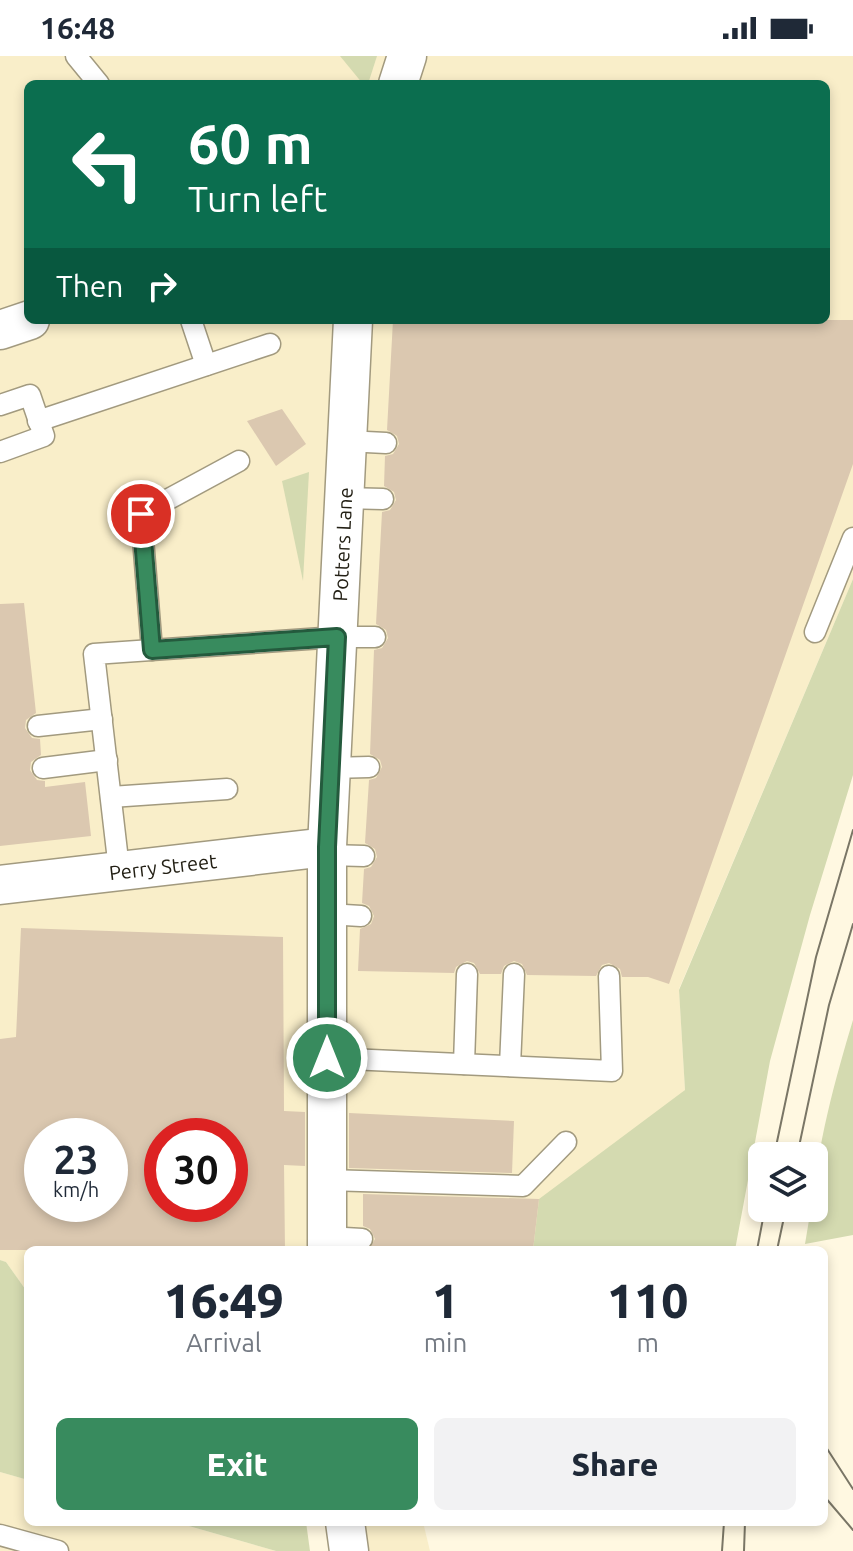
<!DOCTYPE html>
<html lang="en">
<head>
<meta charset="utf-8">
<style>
	body { margin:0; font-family:Ubuntu,sans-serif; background:#f2f2f3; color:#1f2937; height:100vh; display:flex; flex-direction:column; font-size:30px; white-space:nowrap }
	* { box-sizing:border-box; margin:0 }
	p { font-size:26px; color:#747a83 }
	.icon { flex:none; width:44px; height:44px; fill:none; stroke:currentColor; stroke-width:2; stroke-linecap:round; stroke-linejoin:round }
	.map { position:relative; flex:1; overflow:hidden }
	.drawer { position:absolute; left:24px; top:1190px; width:804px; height:280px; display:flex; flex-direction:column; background:#fff; border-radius:12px; box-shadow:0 4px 12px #0003 }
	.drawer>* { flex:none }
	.banner { position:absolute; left:24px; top:24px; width:806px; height:244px; border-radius:12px; box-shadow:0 4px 12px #0003; background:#0b6e4f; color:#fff; overflow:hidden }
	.fabs { position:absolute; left:748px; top:1086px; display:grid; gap:16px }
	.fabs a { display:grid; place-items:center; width:80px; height:80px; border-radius:12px; background:#fff; box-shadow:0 4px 12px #0003; font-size:40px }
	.speed { position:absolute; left:24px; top:1062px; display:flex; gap:16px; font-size:40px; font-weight:700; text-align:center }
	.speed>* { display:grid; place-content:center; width:104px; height:104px; border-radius:50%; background:#fff; box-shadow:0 4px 12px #0003; line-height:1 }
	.speed small { font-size:20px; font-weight:400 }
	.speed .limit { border:12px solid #d22; background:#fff; color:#111 }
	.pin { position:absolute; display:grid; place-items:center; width:68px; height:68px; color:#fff; margin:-34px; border:4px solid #fff; border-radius:50%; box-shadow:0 2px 8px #0007 }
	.me { position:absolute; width:88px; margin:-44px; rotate:0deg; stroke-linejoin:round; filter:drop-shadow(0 0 6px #0008) }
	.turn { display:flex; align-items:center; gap:28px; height:168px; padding:0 32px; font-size:36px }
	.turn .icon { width:104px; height:104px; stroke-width:2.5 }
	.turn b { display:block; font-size:56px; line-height:68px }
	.then { display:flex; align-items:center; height:76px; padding:0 32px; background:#0003; gap:16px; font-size:30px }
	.eta { display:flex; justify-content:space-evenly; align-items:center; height:136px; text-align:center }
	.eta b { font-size:48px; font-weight:800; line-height:56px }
	.primary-button { display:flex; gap:16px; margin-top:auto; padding:16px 32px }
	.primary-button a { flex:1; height:92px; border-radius:12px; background:#388b5e; color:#fff; font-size:32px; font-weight:800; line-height:92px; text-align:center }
	.primary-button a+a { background:#f2f2f3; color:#1f2937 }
	.status { display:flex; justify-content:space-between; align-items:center; height:56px; padding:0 40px; background:#fff; direction:ltr }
	.status svg { height:22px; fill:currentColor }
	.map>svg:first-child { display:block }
	.built { fill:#f9eec9; fill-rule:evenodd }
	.green { fill:#d4dab0 }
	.building { fill:#dbc8b0; fill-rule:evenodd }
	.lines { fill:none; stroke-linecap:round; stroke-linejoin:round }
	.service-casing { stroke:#a29a7f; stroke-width:23 }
	.minor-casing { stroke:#a29a7f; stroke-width:41 }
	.service { stroke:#fff; stroke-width:20 }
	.minor { stroke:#fff; stroke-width:38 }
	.tram { stroke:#7a7666; stroke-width:2 }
	.route-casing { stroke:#245a3d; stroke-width:20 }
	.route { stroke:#388b5e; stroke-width:14 }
	.labels { text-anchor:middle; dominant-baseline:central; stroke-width:6; stroke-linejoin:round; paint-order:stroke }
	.street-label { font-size:20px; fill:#232015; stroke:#fff }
</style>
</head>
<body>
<div class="status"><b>16:48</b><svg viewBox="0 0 49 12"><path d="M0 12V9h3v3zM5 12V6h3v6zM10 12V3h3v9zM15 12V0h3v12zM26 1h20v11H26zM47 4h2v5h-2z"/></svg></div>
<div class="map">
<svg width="853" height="1495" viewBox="0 0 853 1495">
	<rect width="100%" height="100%" fill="#fff8e1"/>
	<g class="built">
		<path d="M0 0H853V523L679 933 685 1034 533 1194H28V1237L6 1206 0 1204ZM28 28H826V264H28ZM42 1080H110V1148H42ZM162 1080H230V1148H162Z"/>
		<polygon points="0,1416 28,1424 28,1466 175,1466 276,1495 0,1495"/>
		<polygon points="345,1466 423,1466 430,1495 349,1495"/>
	</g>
	<g class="green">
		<polygon points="340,0 377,0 368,28 363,28"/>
		<polygon points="309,416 303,525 282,425"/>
		<polygon points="853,523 853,719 810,859 770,1005 735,1194 533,1194 539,1143 685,1034 679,934"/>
		<path d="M853 964V1179L805 1188 811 1152H814C814 1098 837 1017 853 964Z"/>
		<polygon points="0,1204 6,1206 28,1237 28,1424 0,1416"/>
		<polygon points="175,1466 306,1466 310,1495 276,1495"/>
	</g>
	<g class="building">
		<polygon points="393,264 853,264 853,408 669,928 648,921 622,921 620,913 609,907 602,909 596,920 527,919 522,908 514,905 504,910 501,918 480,918 474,907 467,905 456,911 454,917 358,915 360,873 371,868 374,860 369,850 362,847 364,813 371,811 377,801 375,793 365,787 369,724 376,722 382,711 380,704 370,698 374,594 382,592 388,582 386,574 376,568 382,456 390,454 396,444 394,436 384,430 385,400 393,398 399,388 397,380 387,374"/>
		<polygon points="282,353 306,388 276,410 247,365"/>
		<polygon points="24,547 36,657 26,664 25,672 32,682 40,683 41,699 31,706 30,714 37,724 45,725 45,731 85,726 91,780 0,790 0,548"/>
		<path d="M21 872 283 881 284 1055 305 1056V1110L284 1109 285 1194H0V983L16 981ZM42 1080H110V1148H42ZM162 1080H230V1148H162Z"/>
		<polygon points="349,1057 514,1065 512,1117 349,1112"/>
		<polygon points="363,1138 539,1143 533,1194 369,1194 375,1183 370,1173 363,1170"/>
	</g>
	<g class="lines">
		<defs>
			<g id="service">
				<polyline points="76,0 99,28"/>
				<polyline points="191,264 206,309"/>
				<polyline points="0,349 30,339 44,380 0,396"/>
				<polyline points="38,365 270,288"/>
				<polyline points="346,385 386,387"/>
				<polyline points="343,442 383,443"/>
				<polyline points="815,576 853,482"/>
				<polyline points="152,594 141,458 239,405"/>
				<polyline points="38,670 102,663"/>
				<polyline points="43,712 107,704"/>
				<polyline points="331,712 369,711"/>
				<polyline points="111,741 227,733"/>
				<polyline points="328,799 364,800"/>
				<polyline points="119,813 94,598 337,581 375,581"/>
				<polyline points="328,858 361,860"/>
				<polyline points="327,1002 612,1015 609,920"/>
				<polyline points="464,1008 467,918"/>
				<polyline points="510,1010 514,918"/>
				<polyline points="327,1124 523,1130 566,1086"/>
				<polyline points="327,1181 362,1183"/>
				<polyline points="0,1479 58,1495"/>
			</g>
			<g id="minor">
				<polyline points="398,28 407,0"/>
				<polyline points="0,274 30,264"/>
				<path id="s1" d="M0 829 327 791"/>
				<path id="s2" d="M327 1194V791L353 264"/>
				<polyline points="345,1466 349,1495"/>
			</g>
		</defs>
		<use href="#service" class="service-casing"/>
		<use href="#minor" class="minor-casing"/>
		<use href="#service" class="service"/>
		<use href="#minor" class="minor"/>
		<g class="tram">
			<polyline points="774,1100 816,901 853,774"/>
			<polyline points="797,1100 829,949 853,868"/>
			<polyline points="757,1194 765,1152"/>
			<polyline points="777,1194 786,1152"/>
			<polyline points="824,1388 853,1433"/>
			<polyline points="824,1440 853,1474"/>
			<polyline points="722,1495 724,1466"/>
			<polyline points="744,1495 745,1466"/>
		</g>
	</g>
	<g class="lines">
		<defs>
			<polyline id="route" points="141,458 152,594 337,581 327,791 327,1002"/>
		</defs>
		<use href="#route" class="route-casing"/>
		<use href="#route" class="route"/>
	</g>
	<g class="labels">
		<g class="street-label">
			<text stroke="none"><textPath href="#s2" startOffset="706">Potters Lane</textPath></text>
			<text stroke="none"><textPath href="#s1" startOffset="164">Perry Street</textPath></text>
		</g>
	</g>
</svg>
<div class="fabs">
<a><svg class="icon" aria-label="layers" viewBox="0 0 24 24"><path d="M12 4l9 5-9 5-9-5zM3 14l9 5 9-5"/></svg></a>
</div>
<div class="speed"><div>23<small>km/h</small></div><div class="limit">30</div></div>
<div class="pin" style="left:141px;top:458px;background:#d93025"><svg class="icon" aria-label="arrive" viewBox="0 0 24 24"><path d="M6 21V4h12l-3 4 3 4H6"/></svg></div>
<svg class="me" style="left:327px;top:1002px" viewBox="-20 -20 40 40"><circle r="17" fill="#388b5e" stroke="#fff" stroke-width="3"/><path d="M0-11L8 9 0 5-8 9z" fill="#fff"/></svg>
<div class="banner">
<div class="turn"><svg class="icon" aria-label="left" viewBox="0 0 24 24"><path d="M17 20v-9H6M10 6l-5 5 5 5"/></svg><div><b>60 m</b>Turn left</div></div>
<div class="then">Then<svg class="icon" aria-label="right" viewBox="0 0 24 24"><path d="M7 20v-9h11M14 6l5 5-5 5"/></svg></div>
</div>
<section class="drawer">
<div class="eta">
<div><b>16:49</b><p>Arrival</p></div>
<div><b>1</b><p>min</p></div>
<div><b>110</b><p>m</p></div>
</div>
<div class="primary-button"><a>Exit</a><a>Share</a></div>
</section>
</div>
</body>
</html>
